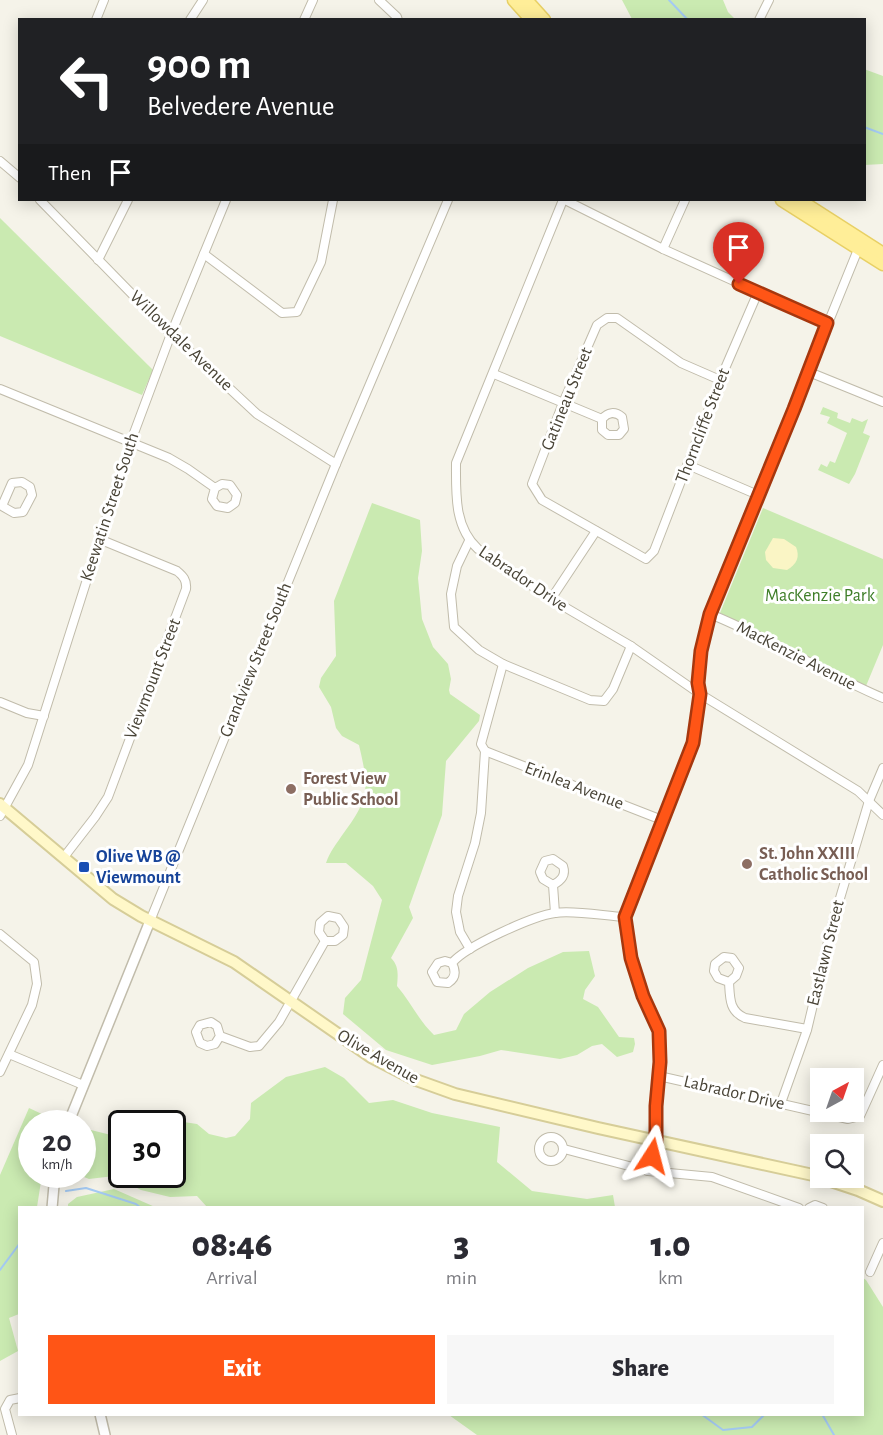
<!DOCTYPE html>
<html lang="en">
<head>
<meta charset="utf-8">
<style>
	body { margin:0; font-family:"Alegreya Sans",sans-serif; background:#f7f7f7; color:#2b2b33; height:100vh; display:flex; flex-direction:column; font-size:22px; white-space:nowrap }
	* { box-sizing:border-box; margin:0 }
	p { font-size:20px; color:#7c7c81 }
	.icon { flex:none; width:33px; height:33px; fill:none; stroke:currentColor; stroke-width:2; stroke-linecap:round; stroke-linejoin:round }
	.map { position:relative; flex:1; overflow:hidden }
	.sheet { position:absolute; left:18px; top:1206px; width:846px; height:210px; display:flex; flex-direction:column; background:#fff; border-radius:0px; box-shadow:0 3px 15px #0003 }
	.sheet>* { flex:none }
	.banner { position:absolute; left:18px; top:18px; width:848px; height:183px; border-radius:0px; box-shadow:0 3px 15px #0003; background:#202124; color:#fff; overflow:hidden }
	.needle { width:39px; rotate:40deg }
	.buttons { position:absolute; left:810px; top:1068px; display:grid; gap:12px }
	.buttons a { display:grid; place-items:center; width:54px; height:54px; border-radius:0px; background:#fff; box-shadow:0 3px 15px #0003; font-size:30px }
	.speed { position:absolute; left:18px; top:1110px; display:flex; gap:12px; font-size:30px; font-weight:700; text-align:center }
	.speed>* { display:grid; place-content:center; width:78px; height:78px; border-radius:50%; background:#fff; box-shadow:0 3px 15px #0003; line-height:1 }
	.speed small { font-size:15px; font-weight:400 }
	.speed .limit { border:3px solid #111; border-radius:9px; background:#fff; color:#111 }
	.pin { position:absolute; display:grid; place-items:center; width:51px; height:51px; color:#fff; margin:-62px -26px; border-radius:50% 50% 50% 0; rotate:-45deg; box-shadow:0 0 6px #0007 }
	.pin .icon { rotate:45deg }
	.me { position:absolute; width:66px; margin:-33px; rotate:9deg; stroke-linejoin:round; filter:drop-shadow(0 0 4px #0008) }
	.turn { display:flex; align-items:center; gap:21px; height:126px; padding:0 30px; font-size:27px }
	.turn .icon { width:78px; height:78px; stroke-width:2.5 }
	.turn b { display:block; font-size:42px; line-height:51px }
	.then { display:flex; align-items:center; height:57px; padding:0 30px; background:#0003; gap:12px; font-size:22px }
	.eta { display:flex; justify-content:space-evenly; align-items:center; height:102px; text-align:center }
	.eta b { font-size:36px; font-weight:800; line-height:42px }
	.button { display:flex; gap:12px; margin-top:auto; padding:12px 30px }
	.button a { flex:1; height:69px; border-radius:0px; background:#ff5516; color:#fff; font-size:24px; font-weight:800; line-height:69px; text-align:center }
	.button a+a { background:#f7f7f7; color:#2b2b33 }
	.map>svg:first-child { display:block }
	.green { fill:#caeab1 }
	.sand { fill:#faf5c5 }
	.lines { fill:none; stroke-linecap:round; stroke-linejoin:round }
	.stream { stroke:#a4caf3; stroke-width:2 }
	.minor-casing { stroke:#c1bcab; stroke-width:10 }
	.tertiary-casing { stroke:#c1bcab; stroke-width:12 }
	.secondary-casing { stroke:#d6cd98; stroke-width:14 }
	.primary-casing { stroke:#e8d065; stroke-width:15 }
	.minor { stroke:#fff; stroke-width:8 }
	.tertiary { stroke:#fff; stroke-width:9 }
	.secondary { stroke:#fff8c9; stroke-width:10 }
	.primary { stroke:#ffee98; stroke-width:12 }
	.route-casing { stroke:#a6370e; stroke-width:15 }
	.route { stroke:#ff5516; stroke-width:10 }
	.education-dot { fill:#8d6e63; stroke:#fff; stroke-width:2 }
	.transit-dot { fill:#1a4fb4; stroke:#fff; stroke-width:2 }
	.labels { text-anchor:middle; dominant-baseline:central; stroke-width:6; stroke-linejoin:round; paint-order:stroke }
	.street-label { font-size:18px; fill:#494437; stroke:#fff }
	.park-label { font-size:18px; fill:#3e7e28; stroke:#fff }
	.education-label { font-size:18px; font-weight:bold; fill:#785e54; stroke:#fff; text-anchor:start }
	.transit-label { font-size:18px; font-weight:bold; fill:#164399; stroke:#fff; text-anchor:start }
</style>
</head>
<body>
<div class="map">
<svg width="883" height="1435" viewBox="0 0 883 1435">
	<rect width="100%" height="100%" fill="#f5f3e9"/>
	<g class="green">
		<polygon points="622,0 723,0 728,12 735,19 632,19"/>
		<polygon points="864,69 883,76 883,164 864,165"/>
		<polygon points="0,218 153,370 142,395 0,336"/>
		<polygon points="823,407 838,413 837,418 850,423 852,418 862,422 868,419 863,433 870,436 855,474 849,484 818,470 821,464 827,467 830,461 835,463 847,433 827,423 830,417 820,414"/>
		<path d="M372 503 420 520 422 551 418 578 422 619 433 647 448 664 451 679 449 690 450 694 480 715 479 721 446 761 442 815 409 907 413 918 391 958C399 966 398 975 397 986 410 1001 419 1021 434 1035L456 1030 464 1014 490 992 528 968 563 952 589 951 595 976 585 990 583 999 598 1007 619 1037 634 1038 635 1044 633 1052 617 1057 602 1044 592 1046 577 1055 560 1059 501 1050 480 1056 432 1065 386 1050 343 1014 345 998 361 980 382 900 373 886 346 863H326C330 851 337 843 343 834 370 798 369 788 359 745L342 736 336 728 331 707 319 687 321 678 336 656 334 601Z"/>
		<polygon points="763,508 883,559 883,645 866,686 720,613"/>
		<polygon points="325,1067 344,1078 369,1103 393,1100 432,1113 500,1127 497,1162 532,1191 587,1199 613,1195 615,1207 621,1207 207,1207 197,1196 170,1197 141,1190 114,1176 89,1179 79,1175 82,1174 83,1128 111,1135 123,1121 129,1123 122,1124 122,1174 172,1174 172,1124 130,1123 177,1121 197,1124 209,1134 226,1138 235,1136 250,1119 251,1103 286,1077"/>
		<polygon points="29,1108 57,1121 56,1123 32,1124 32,1174 42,1175 37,1207 20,1208 19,1314 9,1318 18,1351 0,1361 0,1175"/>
		<polygon points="114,1189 155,1207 68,1207 68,1204 77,1197"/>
		<polygon points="863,1278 866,1280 883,1307 883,1435 477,1435 449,1415 862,1414"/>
	</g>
	<path class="sand" d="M773 538 784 539 796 547C800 557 797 564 787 570L773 568 766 560 765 552Z"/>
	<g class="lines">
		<g class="stream">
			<polyline points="669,0 688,20"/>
			<polyline points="864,127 883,134"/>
			<polyline points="66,1191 86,1188 136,1204 141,1208"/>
			<polyline points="0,1270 20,1243"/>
			<polyline points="701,1414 723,1430 752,1427 765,1414"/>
			<polyline points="822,1414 834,1435"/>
		</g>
		<defs>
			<g id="minor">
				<polyline points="379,0 397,17 398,20"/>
				<polyline points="96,20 104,0"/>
				<polyline points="190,20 203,0"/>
				<polyline points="304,20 313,0"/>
				<polyline points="759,20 769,0"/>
				<polyline points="0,161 20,178"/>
				<polyline points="40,200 171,334 257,414 336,464"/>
				<path d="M563 200 456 463C456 494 454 527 478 549L551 599 631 646 700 694 858 791 883 815"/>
				<polyline points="565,200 663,249 827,323"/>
				<polyline points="663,249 685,200"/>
				<polyline points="204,254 282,313 297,312 321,262 333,200"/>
				<polyline points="98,260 128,200"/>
				<polyline points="809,372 883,402"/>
				<path d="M494 374 602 419C608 412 615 411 622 417L624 429 619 435H608L602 430V419"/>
				<polyline points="720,380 681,363 617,318 607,318 597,325 563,403 532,484 542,500 646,559 654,551 720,380 758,292"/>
				<polyline points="0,389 169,458 188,469 215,488 222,484 230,485 237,495 235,503 228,508 217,506 212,499 215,488"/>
				<polyline points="688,465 758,495"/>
				<polyline points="0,505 14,513 23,512 32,495 30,487 22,482 12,483 2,506"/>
				<polyline points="469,541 457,566 451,594 454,627 479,650 503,664 590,700 604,701 613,689 631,646"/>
				<polyline points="551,599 596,531"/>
				<path d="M710 614C770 638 824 673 883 698"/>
				<polyline points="0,702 27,713 44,716"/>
				<polyline points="485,751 662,820"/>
				<polyline points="0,816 28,765 131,441 171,334 226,200"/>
				<path d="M64 857 95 817 108 797 186 589C187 580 183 576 177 571L99 539"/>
				<path d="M553 885C562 880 566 875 563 866L553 859 545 861 540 872 543 879 553 885 555 913"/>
				<polyline points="150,921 336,464 448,200"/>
				<polyline points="0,934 34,962 37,984 32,1005 0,1072"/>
				<polyline points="470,949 460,932 456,912 458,896 475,843 481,813 485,751 481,744 503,664"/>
				<path d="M452 963C456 971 456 978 448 983L437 982 432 972 438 963 445 961 452 963C466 946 533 916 555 913 574 910 605 916 625 917"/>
				<path d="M729 982 736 976 739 968 732 958 724 957 715 964 714 971 718 978 729 982C730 998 729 1011 745 1018L807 1029"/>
				<polyline points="220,1036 215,1044 207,1046 200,1043 196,1032 200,1025 211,1022 217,1026 220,1036 250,1047 259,1046 279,1022 325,941 319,932 320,923 328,916 338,918 344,927 343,935 335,941 325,941"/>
				<polyline points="9,1054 83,1085"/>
				<polyline points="659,1076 848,1119 860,1116 883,1065"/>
				<polyline points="781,1103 807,1030 832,925 869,801 883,768"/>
				<circle cx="551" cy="1149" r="12"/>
				<polyline points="564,1149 648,1171 712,1177 799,1208"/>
				<polyline points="648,1171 656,1141 656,1106 661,1062 659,1031 643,996 631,958 625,917 693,743 700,694 698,683 701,651 710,614 859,247"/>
				<polyline points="809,1208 815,1205 823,1208"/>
				<polyline points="870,1272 883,1243"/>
				<polyline points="12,1435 5,1409 10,1400 20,1398"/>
			</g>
			<g id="tertiary">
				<polyline points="68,1124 150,921"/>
				<polyline points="52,1208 55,1174"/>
				<polyline points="100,1414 105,1435"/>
			</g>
			<polyline id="secondary" points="0,804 113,899 141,916 234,962 371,1057 416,1080 455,1094 598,1128 813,1175 858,1190 883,1201"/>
			<g id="primary">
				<polyline points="514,0 532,20"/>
				<polyline points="526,0 544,20"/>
				<polyline points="782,200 883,264"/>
				<polyline points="799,200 883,254"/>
			</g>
		</defs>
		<use href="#minor" class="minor-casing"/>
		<use href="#tertiary" class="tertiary-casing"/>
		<use href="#secondary" class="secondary-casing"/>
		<use href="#primary" class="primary-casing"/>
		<use href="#minor" class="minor"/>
		<use href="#tertiary" class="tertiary"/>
		<use href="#secondary" class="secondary"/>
		<use href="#primary" class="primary"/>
	</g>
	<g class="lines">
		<defs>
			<polyline id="route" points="652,1156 656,1142 656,1106 660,1062 659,1031 643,996 631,958 625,917 693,743 700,694 698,683 701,651 710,614 794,409 827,323 739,284"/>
		</defs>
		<use href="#route" class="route-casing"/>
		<use href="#route" class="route"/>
	</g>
	<g class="education-dot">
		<circle cx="291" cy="789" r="6"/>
		<circle cx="747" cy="864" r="6"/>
	</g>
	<rect class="transit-dot" x="78" y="861" width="12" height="12" rx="3"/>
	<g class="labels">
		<g class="street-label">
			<text transform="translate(181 341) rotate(44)">Willowdale Avenue</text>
			<text transform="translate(567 399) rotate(-68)">Gatineau Street</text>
			<text transform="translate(703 426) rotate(-69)">Thorncliffe Street</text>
			<text transform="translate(110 507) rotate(-72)">Keewatin Street South</text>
			<text transform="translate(523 579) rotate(34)">Labrador Drive</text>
			<text transform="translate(796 656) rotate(27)">MacKenzie Avenue</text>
			<text transform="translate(256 660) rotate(-68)">Grandview Street South</text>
			<text transform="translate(153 679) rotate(-69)">Viewmount Street</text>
			<text transform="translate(574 786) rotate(21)">Erinlea Avenue</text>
			<text transform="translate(826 953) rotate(-76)">Eastlawn Street</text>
			<text transform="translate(378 1057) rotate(30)">Olive Avenue</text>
			<text transform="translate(734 1093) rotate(13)">Labrador Drive</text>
		</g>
		<g class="park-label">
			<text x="820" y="596">MacKenzie Park</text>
		</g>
		<g class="education-label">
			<text x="303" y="779">Forest View<tspan x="303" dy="21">Public School</tspan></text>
			<text x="759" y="854">St. John XXIII<tspan x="759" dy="21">Catholic School</tspan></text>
		</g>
		<g class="transit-label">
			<text x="96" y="857">Olive WB @<tspan x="96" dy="21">Viewmount</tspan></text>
		</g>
	</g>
</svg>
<div class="buttons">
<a><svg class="needle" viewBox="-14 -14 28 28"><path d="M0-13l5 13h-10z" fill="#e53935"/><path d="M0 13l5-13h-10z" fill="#7c7c81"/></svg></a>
<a><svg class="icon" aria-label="search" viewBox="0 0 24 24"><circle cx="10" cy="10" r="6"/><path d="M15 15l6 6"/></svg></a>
</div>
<div class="speed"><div>20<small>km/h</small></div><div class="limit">30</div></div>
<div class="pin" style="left:739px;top:284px;background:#d93025"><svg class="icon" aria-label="arrive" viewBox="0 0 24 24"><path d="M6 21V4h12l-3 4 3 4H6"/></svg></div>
<svg class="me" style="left:652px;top:1156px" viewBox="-20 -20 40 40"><path d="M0-17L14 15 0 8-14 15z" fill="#ff5516" stroke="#fff" stroke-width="4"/></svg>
<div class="banner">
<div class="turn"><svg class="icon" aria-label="left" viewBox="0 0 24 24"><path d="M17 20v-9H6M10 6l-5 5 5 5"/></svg><div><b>900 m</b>Belvedere Avenue</div></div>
<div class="then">Then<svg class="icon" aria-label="arrive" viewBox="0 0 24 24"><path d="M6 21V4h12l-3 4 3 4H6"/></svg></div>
</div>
<section class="sheet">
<div class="eta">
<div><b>08:46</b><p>Arrival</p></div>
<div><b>3</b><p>min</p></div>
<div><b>1.0</b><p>km</p></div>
</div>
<div class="button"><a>Exit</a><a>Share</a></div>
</section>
</div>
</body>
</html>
